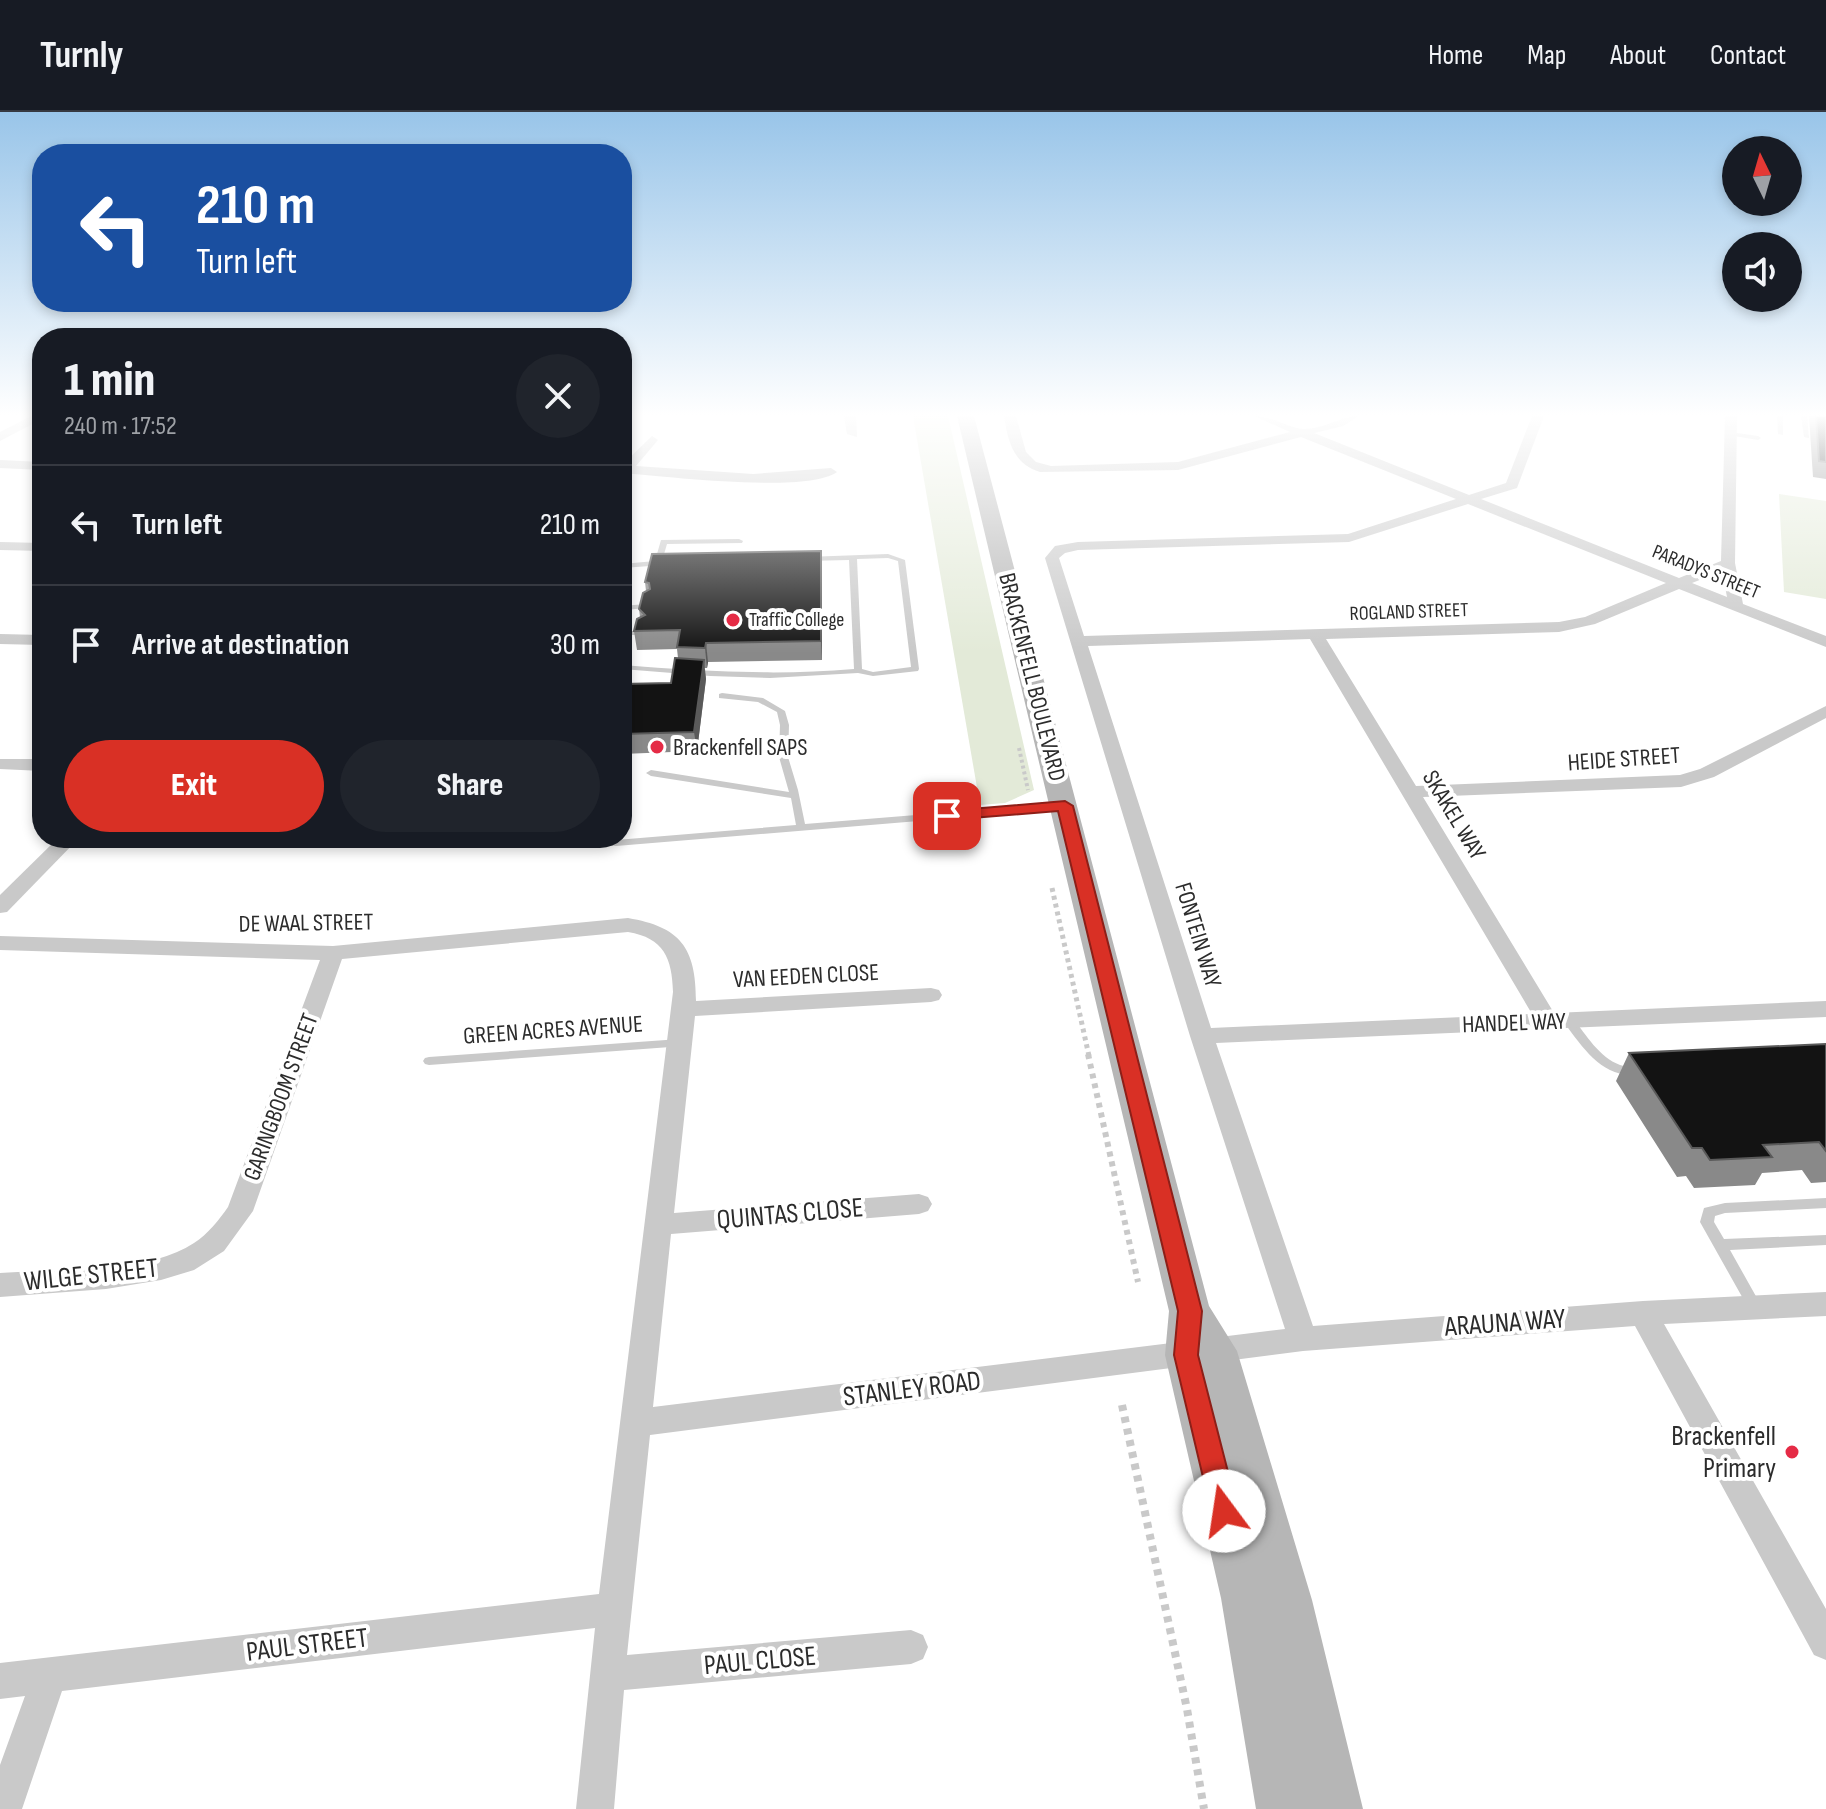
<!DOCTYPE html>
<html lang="en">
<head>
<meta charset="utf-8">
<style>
	body { margin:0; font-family:"Sofia Sans Condensed",sans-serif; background:#20242c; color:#f1f3f6; height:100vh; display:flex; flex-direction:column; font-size:30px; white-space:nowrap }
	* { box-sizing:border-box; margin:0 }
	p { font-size:26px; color:#9ea1a6 }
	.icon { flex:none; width:44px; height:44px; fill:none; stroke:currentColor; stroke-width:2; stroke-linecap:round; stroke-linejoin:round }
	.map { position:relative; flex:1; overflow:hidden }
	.side { position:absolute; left:32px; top:216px; width:600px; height:520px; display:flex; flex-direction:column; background:#171b24; border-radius:32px; box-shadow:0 4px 12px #0003 }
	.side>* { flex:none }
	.guide { position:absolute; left:32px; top:32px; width:600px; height:168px; border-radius:32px; box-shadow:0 4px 12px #0003; background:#1a4fa0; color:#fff; overflow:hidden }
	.needle { width:52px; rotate:355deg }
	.buttons { position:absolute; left:1722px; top:24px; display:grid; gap:16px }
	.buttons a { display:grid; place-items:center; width:80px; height:80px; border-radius:50%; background:#171b24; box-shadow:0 4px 12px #0003; font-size:40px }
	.pin { position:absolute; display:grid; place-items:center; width:68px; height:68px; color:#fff; margin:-34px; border-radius:16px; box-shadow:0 4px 12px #0006 }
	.me { position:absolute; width:88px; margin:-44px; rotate:346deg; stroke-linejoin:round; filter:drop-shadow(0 0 6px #0008) }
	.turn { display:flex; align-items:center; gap:28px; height:168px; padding:0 32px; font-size:36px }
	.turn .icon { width:104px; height:104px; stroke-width:2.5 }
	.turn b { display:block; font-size:56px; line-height:68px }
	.round { display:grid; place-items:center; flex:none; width:84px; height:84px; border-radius:42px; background:#20242c }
	.head { display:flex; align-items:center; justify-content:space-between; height:136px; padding:0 32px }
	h1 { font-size:48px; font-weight:800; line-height:60px }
	.action { display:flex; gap:16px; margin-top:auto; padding:16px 32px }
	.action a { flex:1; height:92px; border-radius:48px; background:#d93025; color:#fff; font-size:32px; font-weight:800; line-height:92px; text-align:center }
	.action a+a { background:#20242c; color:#f1f3f6 }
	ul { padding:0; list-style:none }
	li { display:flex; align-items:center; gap:24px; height:120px; padding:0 32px; border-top:2px solid #363941 }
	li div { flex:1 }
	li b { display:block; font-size:30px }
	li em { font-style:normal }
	header { display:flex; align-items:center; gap:48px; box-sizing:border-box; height:112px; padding:0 40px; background:#171b24; border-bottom:2px solid #363941 }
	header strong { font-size:38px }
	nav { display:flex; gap:44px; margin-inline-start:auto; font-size:28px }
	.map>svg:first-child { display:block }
	.green { fill:#e3ead8 }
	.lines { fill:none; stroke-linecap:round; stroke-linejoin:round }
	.path-far3 { stroke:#c9c9c9; stroke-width:4; stroke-dasharray:3 3; stroke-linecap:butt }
	.path-far2 { stroke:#c9c9c9; stroke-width:5; stroke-dasharray:4 4; stroke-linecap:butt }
	.path-far1 { stroke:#c9c9c9; stroke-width:6; stroke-dasharray:5 5; stroke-linecap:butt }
	.path { stroke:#c9c9c9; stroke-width:8; stroke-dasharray:6 6; stroke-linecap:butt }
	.lane { fill:#c9c9c9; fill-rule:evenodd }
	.street { fill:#c9c9c9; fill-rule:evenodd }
	.secondary { fill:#b6b6b6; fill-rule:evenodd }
	.wall { fill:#898989 }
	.shaded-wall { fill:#5a5a5a }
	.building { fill:#131313; stroke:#5a5a5a; stroke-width:2 }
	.route { fill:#d93025; stroke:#8d1f18; stroke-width:2 }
	.poi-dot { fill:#e52b46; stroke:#fff; stroke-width:3 }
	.labels { text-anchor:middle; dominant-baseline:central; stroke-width:8; stroke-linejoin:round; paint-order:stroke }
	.far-street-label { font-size:20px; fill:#2c2c2c; stroke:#fff }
	.far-poi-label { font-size:20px; fill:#2c2c2c; stroke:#fff; text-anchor:start }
	.street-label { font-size:24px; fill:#2c2c2c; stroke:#fff }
	.poi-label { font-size:24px; fill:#2c2c2c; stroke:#fff; text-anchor:start }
	.near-street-label { font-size:28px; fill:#2c2c2c; stroke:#fff }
	.near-poi-label { font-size:28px; fill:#2c2c2c; stroke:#fff; text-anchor:end }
</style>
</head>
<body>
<header>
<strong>Turnly</strong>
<nav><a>Home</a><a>Map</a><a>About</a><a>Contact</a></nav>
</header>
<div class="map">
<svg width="1826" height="1697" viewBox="0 0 1826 1697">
	<rect width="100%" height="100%" fill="#fff"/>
	<g class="green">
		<polygon points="913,304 948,304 1034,678 1005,691 980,693"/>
		<polygon points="1779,382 1826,389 1826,487 1784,480"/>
	</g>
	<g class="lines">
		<polyline class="path-far3" points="1019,636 1028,678"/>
		<polyline class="path-far2" points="1052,776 1089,944"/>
		<polyline class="path-far1" points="1088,942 1138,1170"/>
		<polyline class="path" points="1122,1293 1187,1597 1204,1697"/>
		<g class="lane">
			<polygon points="1777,304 1783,304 1783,323 1778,322"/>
			<polygon points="1801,304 1807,304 1809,326 1804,325"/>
			<polygon points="1730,320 1758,324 1761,326 1758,328 1728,323 1727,322"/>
			<polygon points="739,427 743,429 742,431 667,432 662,449 665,451 664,453 622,456 622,452 655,449 661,428"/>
			<path d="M888 442 905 448 919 557 918 559 873 564 858 561 770 566 710 564 622 557V553C699 559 776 564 854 557L849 448 806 449 802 447 806 445ZM888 446 898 449 911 555 873 560 862 557 857 447Z"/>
			<polygon points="646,492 649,492 649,496 622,498 622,494"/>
			<polygon points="622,519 641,519 645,521 641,523 622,523"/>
			<polygon points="722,581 763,586 785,599 789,613 788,645 798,678 805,712 1064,691 1069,694 1064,697 616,734 556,728 554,726 616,728 796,713 791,686 651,664 646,661 651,658 789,680 779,645 780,613 777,600 758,590 719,586 719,582"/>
			<path d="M1569 905 1573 906C1586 923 1599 945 1620 953 1626 955 1633 955 1639 956L1641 959 1639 962C1604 968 1584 937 1565 912L1563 909 1565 906Z"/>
			<polygon points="680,927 684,928 686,931 684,934 429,953 425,952 423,949 425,946 429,945"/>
			<polygon points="1826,1086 1826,1096 1725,1101 1715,1104 1714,1110 1724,1127 1826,1123 1826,1133 1730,1138 1762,1195 1760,1199 1755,1201 1750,1199 1700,1110 1704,1096 1725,1091"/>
		</g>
		<g class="street">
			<polygon points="31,304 42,304 42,307 0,329 0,320"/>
			<polygon points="844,304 856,304 857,325 847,322"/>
			<path d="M1004 304H1016L1026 340 1036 350 1051 354 1178 350 1290 320 1254 304C1274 304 1287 316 1303 317 1322 318 1340 304 1359 304L1343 314 1314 321 1469 383 1506 371 1532 304H1544L1517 376 1481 387 1679 466 1721 449 1725 304H1737L1735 451 1743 492 1826 524V535L1679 477 1595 512 1559 520 1326 527 1416 674 1680 663 1700 657 1826 594V606L1714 665 1681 675 1423 685 1554 901 1826 889V905L1216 931 1313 1214 1643 1189 1826 1180V1204L1664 1212 1826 1497V1548L1814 1543 1635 1214 1303 1239 650 1323 627 1543 911 1518 923 1523 928 1535 923 1547 911 1552 624 1578 614 1697H576L595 1516 62 1579 22 1697H0V1653L25 1584 0 1587V1551L599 1482 673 880C672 846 664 826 628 820L342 847 253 1099 224 1139 194 1158 161 1168 106 1177 0 1185V1161C57 1157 146 1163 194 1131 208 1122 219 1108 228 1095L320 848 0 838V824L333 834 628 806C680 815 696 835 696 889L931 876 939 878 942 883 939 888 931 890 695 904 674 1101 919 1082 928 1085 932 1092 928 1099 919 1102 671 1122 653 1295 1285 1217 1190 924 1045 446 1055 434 1078 430 1348 422 1456 387 1301 325 1178 358 1040 360C1013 352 1008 329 1004 304ZM1468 392 1666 471 1585 505 1559 510 1084 524 1059 446 1065 441 1078 438 1349 430ZM1722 459 1727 485 1692 471ZM1310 527 1532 902 1211 916 1088 534Z"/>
			<path d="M652 324 658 328 636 354 753 362 831 356 837 360C807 382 664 364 622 361V353Z"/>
			<polygon points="0,348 42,350 42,358 0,356"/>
			<polygon points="0,430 42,431 42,439 0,438"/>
			<polygon points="0,522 42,523 42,533 0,532"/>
			<polygon points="0,647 42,647 42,659 0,657"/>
			<polygon points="58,726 79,726 7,800 0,801 0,783"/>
		</g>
		<polygon class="secondary" points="957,304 974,304 1209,1194 1237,1239 1312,1488 1363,1697 1256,1697 1221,1486 1165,1243 1169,1199"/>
	</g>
	<g class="wall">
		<polygon points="1809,304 1826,304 1826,367 1813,365"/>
		<polygon points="822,457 822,548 708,550 707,556 704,556 706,567 697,639 622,642 622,572 671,571 678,546 677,537 637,538 634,519 640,505 639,497 646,479 645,470"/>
		<polygon points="1826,932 1826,1070 1811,1071 1802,1058 1762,1061 1755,1073 1694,1076 1686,1064 1677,1065 1616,969 1629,941"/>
	</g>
	<g class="shaded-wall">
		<polygon points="821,439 822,457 822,548 821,529"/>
		<polygon points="706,531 708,550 707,556 705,536"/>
		<polygon points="704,548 706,567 697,639 694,620"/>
	</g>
	<g class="building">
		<polygon points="1816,304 1826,304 1826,350 1819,349"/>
		<polygon points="821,439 821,529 706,531 705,536 677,535 680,518 634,519 637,507 645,503 639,497 643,481 650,477 649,471 645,470 652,442"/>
		<polygon points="675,546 704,548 694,620 622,622 622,572 671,571"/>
		<polygon points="1826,932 1826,1039 1819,1030 1763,1033 1772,1045 1710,1048 1702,1036 1692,1036 1629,941"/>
	</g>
	<linearGradient id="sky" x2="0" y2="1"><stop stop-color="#99c5e9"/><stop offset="0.56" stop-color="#fff"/><stop offset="1" stop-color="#fff" stop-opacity="0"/></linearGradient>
	<rect width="1826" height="541" fill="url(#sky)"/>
	<polygon class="route" points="1065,689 1073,694 1202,1199 1198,1243 1238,1399 1234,1408 1224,1412 1215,1408 1211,1399 1174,1243 1178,1199 1058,699 947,708 939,704 947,699"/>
	<g class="poi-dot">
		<circle cx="733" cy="508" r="8"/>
		<circle cx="657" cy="635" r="8"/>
		<circle cx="1792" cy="1340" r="8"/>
	</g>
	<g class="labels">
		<g class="far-street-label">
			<text transform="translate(1706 460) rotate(22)">PARADYS STREET</text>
			<text transform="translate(1409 500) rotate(-2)">ROGLAND STREET</text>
		</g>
		<g class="far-poi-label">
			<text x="749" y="508">Traffic College</text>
		</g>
		<g class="street-label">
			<text transform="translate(1032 565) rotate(76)">BRACKENFELL BOULEVARD</text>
			<text transform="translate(1624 647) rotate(-4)">HEIDE STREET</text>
			<text transform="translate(1454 703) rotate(59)">SKAKEL WAY</text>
			<text transform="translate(306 811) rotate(-1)">DE WAAL STREET</text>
			<text transform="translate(1198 823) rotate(73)">FONTEIN WAY</text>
			<text transform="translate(806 864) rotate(-3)">VAN EEDEN CLOSE</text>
			<text transform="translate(1514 911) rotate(-2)">HANDEL WAY</text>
			<text transform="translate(553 918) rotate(-4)">GREEN ACRES AVENUE</text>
			<text transform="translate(281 985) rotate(-70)">GARINGBOOM STREET</text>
		</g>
		<g class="poi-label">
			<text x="673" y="635">Brackenfell SAPS</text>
		</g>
		<g class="near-street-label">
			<text transform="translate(790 1102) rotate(-5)">QUINTAS CLOSE</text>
			<text transform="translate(91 1163) rotate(-6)">WILGE STREET</text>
			<text transform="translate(1505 1211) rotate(-4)">ARAUNA WAY</text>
			<text transform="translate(912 1277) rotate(-7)">STANLEY ROAD</text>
			<text transform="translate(307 1533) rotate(-7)">PAUL STREET</text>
			<text transform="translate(760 1549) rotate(-5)">PAUL CLOSE</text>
		</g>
		<g class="near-poi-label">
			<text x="1776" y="1324">Brackenfell<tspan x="1776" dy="32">Primary</tspan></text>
		</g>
	</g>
</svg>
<div class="buttons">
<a><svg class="needle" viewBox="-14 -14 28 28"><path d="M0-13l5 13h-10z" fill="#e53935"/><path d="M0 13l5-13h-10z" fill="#9ea1a6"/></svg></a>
<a><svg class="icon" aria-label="sound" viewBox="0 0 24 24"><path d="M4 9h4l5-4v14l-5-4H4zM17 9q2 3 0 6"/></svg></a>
</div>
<div class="pin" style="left:947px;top:704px;background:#d93025"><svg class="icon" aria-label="arrive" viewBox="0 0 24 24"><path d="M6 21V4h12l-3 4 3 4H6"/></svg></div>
<svg class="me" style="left:1224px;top:1399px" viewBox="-20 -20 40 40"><circle r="19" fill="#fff"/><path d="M0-13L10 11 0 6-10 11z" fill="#d93025"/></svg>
<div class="guide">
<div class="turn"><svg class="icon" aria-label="left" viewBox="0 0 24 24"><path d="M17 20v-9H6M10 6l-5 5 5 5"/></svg><div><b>210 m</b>Turn left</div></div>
</div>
<section class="side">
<div class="head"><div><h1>1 min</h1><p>240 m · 17:52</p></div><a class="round"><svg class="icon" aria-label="close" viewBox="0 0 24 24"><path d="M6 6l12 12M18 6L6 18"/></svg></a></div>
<ul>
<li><svg class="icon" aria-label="left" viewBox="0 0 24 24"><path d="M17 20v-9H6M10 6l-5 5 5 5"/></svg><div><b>Turn left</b></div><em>210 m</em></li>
<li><svg class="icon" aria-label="arrive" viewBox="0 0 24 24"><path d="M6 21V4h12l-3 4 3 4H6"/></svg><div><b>Arrive at destination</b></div><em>30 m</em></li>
</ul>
<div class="action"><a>Exit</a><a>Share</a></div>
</section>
</div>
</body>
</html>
